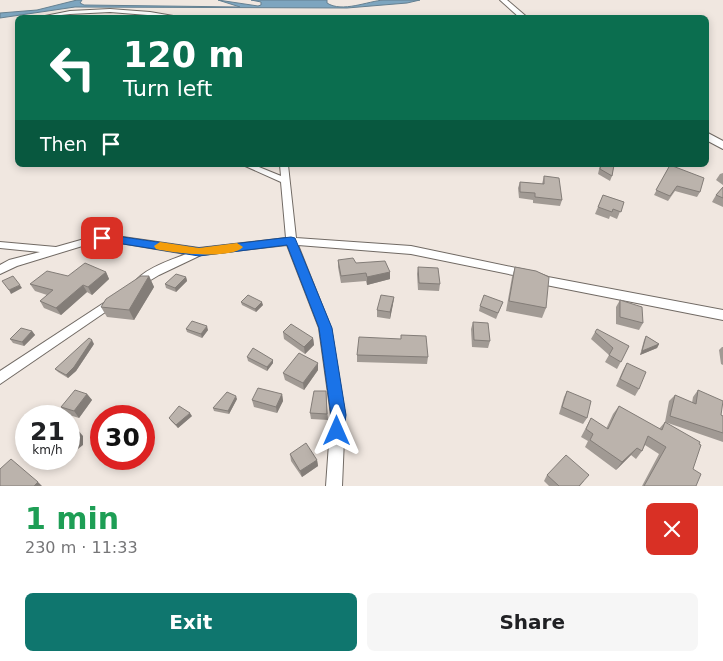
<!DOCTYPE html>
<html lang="en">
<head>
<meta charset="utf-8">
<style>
	body { margin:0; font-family:"DejaVu Sans",sans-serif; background:#f6f6f6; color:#202124; height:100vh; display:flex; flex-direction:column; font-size:19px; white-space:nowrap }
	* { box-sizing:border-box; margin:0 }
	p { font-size:16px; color:#757577 }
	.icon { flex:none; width:28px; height:28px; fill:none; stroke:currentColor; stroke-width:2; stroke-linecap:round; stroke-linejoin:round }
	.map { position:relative; height:486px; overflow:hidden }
	.sheet { display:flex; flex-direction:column; background:#fff; flex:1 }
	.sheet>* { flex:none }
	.guide { position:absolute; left:15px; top:15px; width:694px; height:152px; border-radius:8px; box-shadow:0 2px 8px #0003; background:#0b6e4f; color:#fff; overflow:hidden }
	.speed { position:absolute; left:15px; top:405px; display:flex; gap:10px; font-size:25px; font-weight:700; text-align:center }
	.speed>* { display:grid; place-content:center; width:65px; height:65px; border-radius:50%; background:#fff; box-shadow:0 2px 8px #0003; line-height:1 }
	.speed small { font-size:12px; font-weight:400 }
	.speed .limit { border:8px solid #d22; background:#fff; color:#111 }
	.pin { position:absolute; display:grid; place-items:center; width:42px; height:42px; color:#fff; margin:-21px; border-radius:10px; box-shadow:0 2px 8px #0006 }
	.me { position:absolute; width:55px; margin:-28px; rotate:0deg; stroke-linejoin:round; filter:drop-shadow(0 0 4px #0008) }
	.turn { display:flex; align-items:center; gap:18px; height:105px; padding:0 25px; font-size:22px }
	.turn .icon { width:65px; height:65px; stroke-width:2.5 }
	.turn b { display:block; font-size:35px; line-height:42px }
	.then { display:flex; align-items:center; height:48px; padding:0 25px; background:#0003; gap:10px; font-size:19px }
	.round { display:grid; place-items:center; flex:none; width:52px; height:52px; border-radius:8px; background:#f6f6f6 }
	.head { display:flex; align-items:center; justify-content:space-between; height:85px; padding:0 25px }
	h1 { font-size:30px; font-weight:600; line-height:38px; color:#1e9e55 }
	.action { display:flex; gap:10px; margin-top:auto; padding:10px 25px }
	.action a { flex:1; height:58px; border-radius:8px; background:#0f766e; color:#fff; font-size:20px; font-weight:600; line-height:58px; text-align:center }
	.action a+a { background:#f6f6f6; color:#202124 }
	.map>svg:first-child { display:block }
	.water { fill:#7da5bf; stroke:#658091 }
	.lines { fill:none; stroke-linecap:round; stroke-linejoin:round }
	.minor-casing { stroke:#716a64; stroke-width:2 }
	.secondary-casing { stroke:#716a64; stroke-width:2 }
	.minor { fill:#fff; fill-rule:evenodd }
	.secondary { fill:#fff; fill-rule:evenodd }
	.wall { fill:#a19a94 }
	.shaded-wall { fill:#837d78 }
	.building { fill:#bbb3ac; stroke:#837d78 }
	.route { fill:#1a73e8; stroke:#114b97 }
	.slow { fill:#f59e0b }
</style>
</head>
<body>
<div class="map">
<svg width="723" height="486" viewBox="0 0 723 486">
	<rect width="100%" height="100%" fill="#f0e7e0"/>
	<path class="water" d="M77 0H82L80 3 84 5 240 7 218 0 258 6 261 5V2L251 0H327V3C342 13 368 1 384 0 396 0 408 0 420 0L407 3 347 8 75 7 0 18V13L37 10Z"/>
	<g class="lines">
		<defs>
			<g id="minor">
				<polygon points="110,9 150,12 185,18 110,12 70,14 35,18 70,11"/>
				<path d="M243 165H254L281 176 280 165H288L296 238 411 246 535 272 548 277 723 310V320L546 285 533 279 411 254 298 245 331 328 345 415 342 486H326L331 415 319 328 287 245 201 255 159 275 139 287 135 286 134 283C143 269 171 260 186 254L102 240 17 266 0 274V265L9 260 40 252 0 248V242L56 247 102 234 199 248 286 238 281 182Z"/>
				<polygon points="113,297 117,298 119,301 117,304 0,384 0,371"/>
			</g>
			<g id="secondary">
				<polygon points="500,0 507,0 528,18 520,18"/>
				<polygon points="706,132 723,141 723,149 706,140"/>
			</g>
		</defs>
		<use href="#minor" class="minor-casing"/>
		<use href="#secondary" class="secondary-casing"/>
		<use href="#minor" class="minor"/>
		<use href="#secondary" class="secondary"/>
	</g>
	<g class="wall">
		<polygon points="600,165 614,165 612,176 610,181 598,174"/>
		<polygon points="670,165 700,192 697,197 675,191 668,201 654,195"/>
		<polygon points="723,173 723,185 716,180 720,174"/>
		<polygon points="544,176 562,200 560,206 533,203 533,200 519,198 518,188 520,182 542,184"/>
		<polygon points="723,187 723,207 712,202 716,195"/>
		<polygon points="603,195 624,202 617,219 610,216 609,219 595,214"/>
		<polygon points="338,260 356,263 390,272 390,279 367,285 366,281 341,283 338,267"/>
		<polygon points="418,267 440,284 439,291 418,290 417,274"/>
		<polygon points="515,267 546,308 542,318 506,311 512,277"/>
		<polygon points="106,272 109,279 92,295 87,292 61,315 44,308 40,301 47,295 35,291 30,284 68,276"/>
		<polygon points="149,276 154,287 134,320 107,317 101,307"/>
		<polygon points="186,277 187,281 176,292 166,288 165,284"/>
		<polygon points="394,297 393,304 390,319 377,317 377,310"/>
		<polygon points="620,300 643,323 639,330 616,324 616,307"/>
		<polygon points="241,302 263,305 256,312 242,305"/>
		<polygon points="503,302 496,319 479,311 480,306"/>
		<polygon points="473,322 490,341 488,348 472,347 471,329"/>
		<polygon points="186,329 208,330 202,338 187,332"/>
		<polygon points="32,331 35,335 24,346 13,343 10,339"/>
		<polygon points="283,332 313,338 314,345 305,354 284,339"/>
		<polygon points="595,332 629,346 617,369 605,362 609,355 591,339"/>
		<polygon points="401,335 428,357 427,364 357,362 357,355 401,339"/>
		<polygon points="646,336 659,344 657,348 640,355 644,340"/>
		<polygon points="94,344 76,371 68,378 58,372 55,369"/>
		<polygon points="722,347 723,347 723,365 721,364 719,350"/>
		<polygon points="247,357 273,363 267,371 248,361"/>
		<polygon points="627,363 639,389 635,396 616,386 623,370"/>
		<polygon points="318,370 304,390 285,380 283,373"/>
		<polygon points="698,390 721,415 723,416 723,442 665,422 669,401 675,395 692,403 693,397"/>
		<polygon points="326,391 328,420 311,419 310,413"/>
		<polygon points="567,391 587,418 583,424 559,414 564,397"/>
		<polygon points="87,394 92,400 79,418 66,414 61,407"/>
		<polygon points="282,394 283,401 277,413 254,407 252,400"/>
		<polygon points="237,399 229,414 214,411 213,408"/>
		<polygon points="619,406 659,429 665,422 693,469 696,486 642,486 659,454 645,445 642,451 636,459 631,455 616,470 585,447 588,441 581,437 591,418 606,429 613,414"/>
		<polygon points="192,416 178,428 171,421 169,418"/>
		<polygon points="290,454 317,460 318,466 302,477 291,461"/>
		<polygon points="547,475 584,481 580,486 549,486 544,481"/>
	</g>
	<g class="shaded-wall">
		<polygon points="106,272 109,279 92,295 88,287"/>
		<polygon points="390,272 390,279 367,285 367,277"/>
		<polygon points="149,276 154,287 134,320 129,310"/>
		<polygon points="186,277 187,281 176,292 175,288"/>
		<polygon points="20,285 22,288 11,294 9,290"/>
		<polygon points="83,285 87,292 61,315 56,308"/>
		<polygon points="394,297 393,304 390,319 390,312"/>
		<polygon points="262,302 263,305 256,312 255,309"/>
		<polygon points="207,326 208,330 202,338 201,334"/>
		<polygon points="32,331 35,335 24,346 22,342"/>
		<polygon points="313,338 314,345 305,354 304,347"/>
		<polygon points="92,340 94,344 76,371 68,378 66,375"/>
		<polygon points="659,344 657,348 640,355 642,351"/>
		<polygon points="273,360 273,363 267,371 267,367"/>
		<polygon points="318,363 318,370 304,390 303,383"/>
		<polygon points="87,394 92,400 79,418 74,411"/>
		<polygon points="282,394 283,401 277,413 276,407"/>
		<polygon points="236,396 237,399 229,414 228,411"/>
		<polygon points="190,413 192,416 178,428 176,425"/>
		<polygon points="78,430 83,436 83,445 69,456 69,445"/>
		<polygon points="637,448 631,455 616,470 622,462"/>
		<polygon points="317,460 318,466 302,477 300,471"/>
		<polygon points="38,482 42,486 34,486"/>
	</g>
	<g class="building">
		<polygon points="601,165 614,165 612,176 600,169"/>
		<polygon points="670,165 704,178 700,192 677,186 670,196 656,190"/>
		<polygon points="544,176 559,178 562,200 535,197 535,193 520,192 520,182 544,184"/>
		<polygon points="723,187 723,198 716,195"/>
		<polygon points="603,195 624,202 621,212 613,209 612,212 598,207"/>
		<polygon points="353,258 356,263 385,261 390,272 367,277 366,273 341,276 338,260"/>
		<polygon points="85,263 106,272 88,287 83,285 56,308 40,301 53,290 30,284 47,271 68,276"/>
		<polygon points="418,267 438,268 440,284 419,283"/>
		<polygon points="515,267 536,271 549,277 546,308 509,301"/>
		<polygon points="176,274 186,277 175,288 165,284"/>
		<polygon points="13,276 20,285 9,290 2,281"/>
		<polygon points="141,276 149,276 129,310 101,307 106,299"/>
		<polygon points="248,295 262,302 255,309 241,302"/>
		<polygon points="381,295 394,297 390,312 377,310"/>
		<polygon points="484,295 503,302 498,313 480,306"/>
		<polygon points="620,300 642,307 643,323 620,317"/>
		<polygon points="192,321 207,326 201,334 186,329"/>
		<polygon points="473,322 488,323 490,341 474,340"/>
		<polygon points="291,324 313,338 304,347 283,332"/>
		<polygon points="21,328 32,331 22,342 10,339"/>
		<polygon points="597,329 629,346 621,362 609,355 613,348 595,332"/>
		<polygon points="401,335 426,336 428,357 357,355 359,337 401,339"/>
		<polygon points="646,336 659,344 642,351"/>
		<polygon points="89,338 92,340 74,367 66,375 55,369"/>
		<polygon points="253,348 273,360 267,367 247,357"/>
		<polygon points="299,353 318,363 303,383 283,373"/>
		<polygon points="627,363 646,372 639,389 620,379"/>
		<polygon points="258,388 282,394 276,407 252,400"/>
		<polygon points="75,390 87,394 74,411 61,407"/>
		<polygon points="698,390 723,401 721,415 723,416 723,433 670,416 675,395 696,404"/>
		<polygon points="314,391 326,391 327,414 310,413"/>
		<polygon points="567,391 591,401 587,418 562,407"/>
		<polygon points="227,392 236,396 228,411 213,408"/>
		<polygon points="179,406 190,413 176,425 169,418"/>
		<polygon points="619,406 662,430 665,422 700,442 699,444 701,445 693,469 701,474 696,486 644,486 666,447 648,436 642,451 637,448 622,462 590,440 593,434 586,429 591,418 608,429"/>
		<polygon points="69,427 78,430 78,438 69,445"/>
		<polygon points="306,443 317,460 300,471 290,454"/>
		<polygon points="566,455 589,475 579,486 559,486 547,475"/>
		<polygon points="11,459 38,482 34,486 0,486 0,469"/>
	</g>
	<polygon class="route" points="102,234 199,248 291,237 295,238 332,328 346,415 343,437 337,439 331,437 329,431 331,415 319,328 287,245 199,256 98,240 96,238"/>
	<path class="slow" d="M160 242 199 248 237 243 243 247C232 260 172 253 156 249L154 246Z"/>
</svg>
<div class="speed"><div>21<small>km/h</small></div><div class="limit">30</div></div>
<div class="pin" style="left:102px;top:238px;background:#d93025"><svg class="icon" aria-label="arrive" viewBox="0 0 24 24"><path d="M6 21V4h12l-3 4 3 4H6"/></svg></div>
<svg class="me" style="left:337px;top:431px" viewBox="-20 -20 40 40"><path d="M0-17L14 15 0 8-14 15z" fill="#1a73e8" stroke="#fff" stroke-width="4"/></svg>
<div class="guide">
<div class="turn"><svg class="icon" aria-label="left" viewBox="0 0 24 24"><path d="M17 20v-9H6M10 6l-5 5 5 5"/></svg><div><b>120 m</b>Turn left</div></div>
<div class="then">Then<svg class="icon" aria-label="arrive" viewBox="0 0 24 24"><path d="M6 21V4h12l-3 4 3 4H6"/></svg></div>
</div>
</div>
<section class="sheet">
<div class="head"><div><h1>1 min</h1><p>230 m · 11:33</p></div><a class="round" style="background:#d93025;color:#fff"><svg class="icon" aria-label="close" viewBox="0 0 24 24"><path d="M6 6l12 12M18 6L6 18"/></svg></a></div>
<div class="action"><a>Exit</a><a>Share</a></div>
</section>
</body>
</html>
